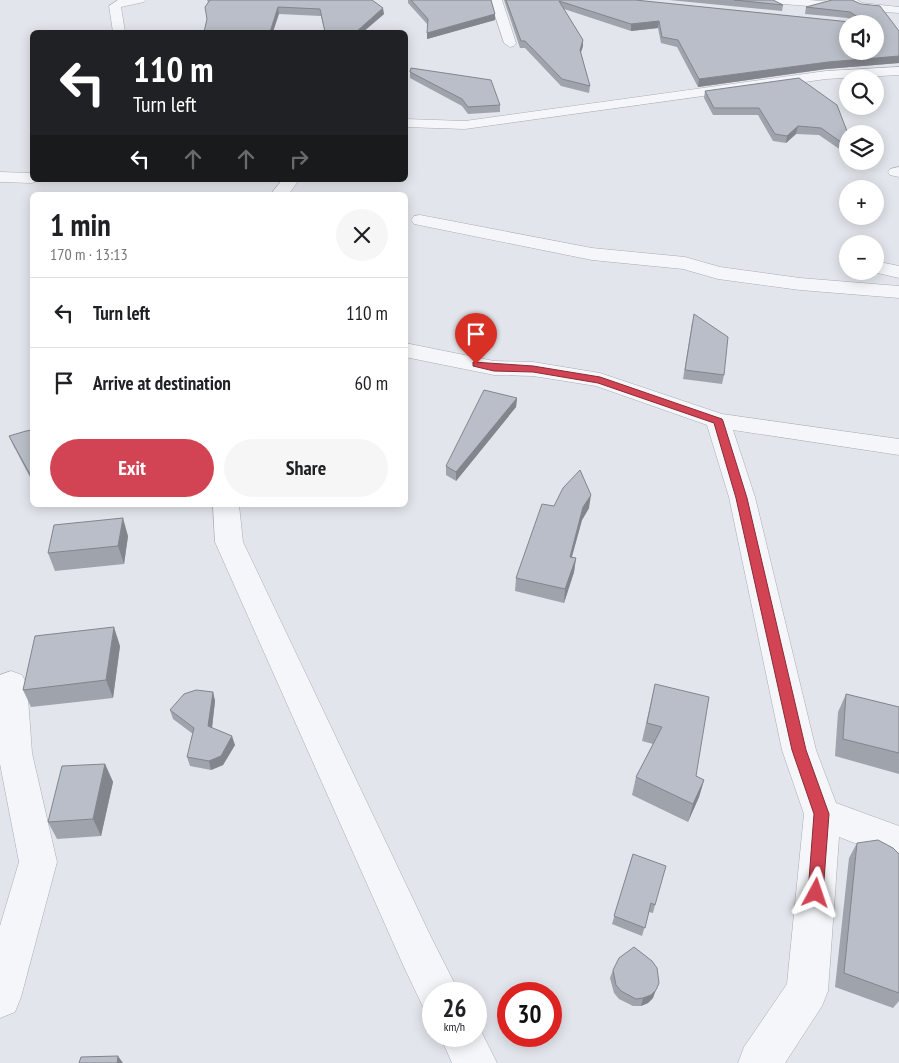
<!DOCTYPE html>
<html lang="en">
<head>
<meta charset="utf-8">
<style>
	body { margin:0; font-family:"PT Sans Narrow",sans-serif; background:#f6f6f6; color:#202124; height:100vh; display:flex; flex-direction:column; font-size:19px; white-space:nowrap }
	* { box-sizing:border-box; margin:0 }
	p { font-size:16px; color:#757577 }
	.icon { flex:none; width:28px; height:28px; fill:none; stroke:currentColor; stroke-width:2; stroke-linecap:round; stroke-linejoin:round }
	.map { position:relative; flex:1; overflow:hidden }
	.sheet { position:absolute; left:30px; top:192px; width:378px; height:315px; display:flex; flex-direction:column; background:#fff; border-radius:8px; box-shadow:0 2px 12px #0003 }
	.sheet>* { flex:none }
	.hud { position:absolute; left:30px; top:30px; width:378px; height:152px; border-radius:8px; box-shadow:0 2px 12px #0003; background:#202124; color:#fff; overflow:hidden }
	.tools { position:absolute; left:839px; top:15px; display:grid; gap:10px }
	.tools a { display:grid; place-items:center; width:45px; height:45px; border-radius:50%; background:#fff; box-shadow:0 2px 12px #0003; font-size:25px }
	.speed { position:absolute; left:422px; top:982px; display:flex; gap:10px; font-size:25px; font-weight:700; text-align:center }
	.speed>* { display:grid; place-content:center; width:65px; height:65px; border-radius:50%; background:#fff; box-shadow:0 2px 12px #0003; line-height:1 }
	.speed small { font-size:12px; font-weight:400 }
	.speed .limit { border:8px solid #d22; background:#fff; color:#111 }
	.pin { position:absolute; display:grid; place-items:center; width:42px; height:42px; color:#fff; margin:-51px -21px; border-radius:50% 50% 50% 0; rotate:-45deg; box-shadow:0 0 5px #0007 }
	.pin .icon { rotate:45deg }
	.me { position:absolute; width:55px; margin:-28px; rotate:5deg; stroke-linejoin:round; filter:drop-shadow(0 0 4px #0008) }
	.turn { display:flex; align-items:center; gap:18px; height:105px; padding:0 20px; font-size:22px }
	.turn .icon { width:65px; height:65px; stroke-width:2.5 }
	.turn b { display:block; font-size:35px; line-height:42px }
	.lanes { display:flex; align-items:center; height:48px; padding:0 20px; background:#0003; justify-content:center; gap:25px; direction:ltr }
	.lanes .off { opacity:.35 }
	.round { display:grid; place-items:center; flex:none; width:52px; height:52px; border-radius:26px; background:#f6f6f6 }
	.head { display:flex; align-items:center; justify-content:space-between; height:85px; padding:0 20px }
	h1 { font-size:30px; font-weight:800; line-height:38px }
	.button { display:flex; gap:10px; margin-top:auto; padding:10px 20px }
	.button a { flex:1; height:58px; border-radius:30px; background:#d24453; color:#fff; font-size:20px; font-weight:800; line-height:58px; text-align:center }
	.button a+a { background:#f6f6f6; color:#202124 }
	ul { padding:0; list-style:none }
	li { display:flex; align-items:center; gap:15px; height:70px; padding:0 20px; border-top:1px solid #e0e0e0 }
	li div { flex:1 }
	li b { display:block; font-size:19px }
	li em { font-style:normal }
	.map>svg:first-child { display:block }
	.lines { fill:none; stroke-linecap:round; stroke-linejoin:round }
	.minor-casing { stroke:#a7acb5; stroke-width:1 }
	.minor { fill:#f5f6f9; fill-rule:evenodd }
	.wall { fill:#9fa3ac }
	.shaded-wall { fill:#82858c }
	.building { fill:#b9bec8; stroke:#82858c; fill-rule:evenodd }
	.route { fill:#d24453; stroke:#882c36 }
</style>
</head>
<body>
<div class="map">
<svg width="899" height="1063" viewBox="0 0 899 1063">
	<rect width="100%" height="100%" fill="#e2e5eb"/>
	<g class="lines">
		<defs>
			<g id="minor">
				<polygon points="118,0 146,0 144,2 121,7 125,32 113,32 109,6"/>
				<polygon points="490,0 502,0 516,43 514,46 510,47 504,43"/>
				<polygon points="764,0 809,0 847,3 843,0 857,0 862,3 899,7 899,13 770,3"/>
				<polygon points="899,67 899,75 826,79 465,129 405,127 405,119 465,121 826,71"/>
				<polygon points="899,167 899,177 890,175 888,172 890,169"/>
				<polygon points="0,172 32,173 32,180 39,180 32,183 0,182"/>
				<polygon points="282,180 299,180 288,195 270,195"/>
				<polygon points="420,215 592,248 685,257 720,267 800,278 899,286 899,298 800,290 718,279 683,269 592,260 414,224 411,220 414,216"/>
				<polygon points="875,261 899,266 899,278 869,271 875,271"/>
				<polygon points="405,343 494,361 533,362 600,373 722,414 899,439 899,455 733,430 755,497 816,750 836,803 899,826 899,860 839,837 828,991 822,1006 785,1063 738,1063 744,1047 787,984 804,814 782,750 729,497 707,425 596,386 533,376 494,375 405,357"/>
				<polygon points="213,505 239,505 243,542 432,939 460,994 434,994 434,1013 424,1009 404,967 215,542"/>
				<polygon points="11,671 22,675 27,684 32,753 57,862 21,997 15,1012 0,1018 0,926 19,862 0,764 0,675"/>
				<polygon points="476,1021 497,1063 452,1063 440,1036 476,1036"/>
			</g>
		</defs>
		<use href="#minor" class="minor-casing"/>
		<use href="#minor" class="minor"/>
	</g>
	<g class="wall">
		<polygon points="207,0 372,0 384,14 363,32 325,32 321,16 279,14 207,19 208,2"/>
		<polygon points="408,0 491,0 495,20 427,39 428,25 408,3"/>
		<polygon points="504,0 635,0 850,22 852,21 848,18 805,14 806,7 832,0 899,31 899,63 826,69 698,87 677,47 661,43 658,28 631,31 564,9 583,40 583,46 581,53 590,86 589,93 561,86 525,48 520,48"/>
		<polygon points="669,0 773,0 783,5 782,11"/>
		<polygon points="410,72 500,105 500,112 468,114 462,106 410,78"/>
		<polygon points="705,91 848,134 848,155 819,135 796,134 786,143 773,141 758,115 713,115 704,98"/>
		<polygon points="692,323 724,375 722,384 683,379"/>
		<polygon points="517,398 516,407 456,481 446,475 446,466"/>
		<polygon points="32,430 32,481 13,445 9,436"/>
		<polygon points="554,506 589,508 582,520 572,557 576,558 574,572 564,603 515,591 516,578"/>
		<polygon points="128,536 124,564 55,571 48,553"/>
		<polygon points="120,646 113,698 31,707 23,690"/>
		<polygon points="655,684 696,776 704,780 699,797 688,822 632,795 636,777 653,744 642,741"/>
		<polygon points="213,692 215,701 212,728 235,745 223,765 211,770 190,766 187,757 193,734 173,719 170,710"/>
		<polygon points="846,694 899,707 899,774 835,756 838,712"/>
		<polygon points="105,764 113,782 101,836 57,839 48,822"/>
		<polygon points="857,843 899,898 899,1001 893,1008 835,987 849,858"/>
		<polygon points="633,854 655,905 653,913 649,912 642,936 612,924"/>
		<polygon points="613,970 653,998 648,1003 641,1006 633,1006 619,999 614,993 610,978"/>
	</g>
	<g class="shaded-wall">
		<polygon points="278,7 279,14 273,32 270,32"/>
		<polygon points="383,8 384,14 363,32 356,32"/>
		<polygon points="495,14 495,20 427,39 427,33"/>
		<polygon points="659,21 658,28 631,31 631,24"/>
		<polygon points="583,40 583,46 579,57 580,50"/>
		<polygon points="899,56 899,63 826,69 698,87 699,79 828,62"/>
		<polygon points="798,126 796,134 786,143 787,136"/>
		<polygon points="517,398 516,407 456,481 456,472"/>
		<polygon points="591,495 589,508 582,520 568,570 570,557 583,507"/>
		<polygon points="123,518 128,536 124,564 118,546"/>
		<polygon points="576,558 574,572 564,603 565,589"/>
		<polygon points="114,627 120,646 113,698 106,680"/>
		<polygon points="213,692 215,701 211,736 208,726"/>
		<polygon points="232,736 235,745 223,765 211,770 209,761"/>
		<polygon points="105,764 113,782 101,836 93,819"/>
		<polygon points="704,780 699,797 688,822 693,804"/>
		<polygon points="656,990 653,998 648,1003 641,1006 643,998"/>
		<polygon points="118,1056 123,1063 117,1063"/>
	</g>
	<g class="building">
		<polygon points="210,0 372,0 383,8 356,32 325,32 320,9 278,7 270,32 204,32 207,19 205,7"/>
		<polygon points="411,0 491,0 495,14 427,33 428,19"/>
		<path d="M506 0H635L850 22 858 17 850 12 806 7 832 0H852L861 4 880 6 899 31V56L828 62 699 79 678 40 662 37 659 21 631 24 559 1 583 40 580 50 590 86 562 79 525 41H521ZM848 24H875V51H848Z"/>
		<polygon points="734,0 773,0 783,5"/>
		<polygon points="411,68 491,80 500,105 468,107 462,99 410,72"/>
		<polygon points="799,78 837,105 848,134 848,147 821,128 798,126 787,136 775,134 759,108 714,108 705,91"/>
		<polygon points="694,314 728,337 724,375 685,370"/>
		<polygon points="484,390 517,398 456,472 446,466"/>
		<polygon points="32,430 32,478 9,436 26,431"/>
		<polygon points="580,470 591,495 583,507 570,557 576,558 565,589 516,578 542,504 554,506 563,488"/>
		<polygon points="123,518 118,546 48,553 54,525"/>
		<polygon points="114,627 106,680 23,690 35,636"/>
		<polygon points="655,684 709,697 696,776 704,780 693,804 636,777 662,727 647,723"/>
		<polygon points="196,690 213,692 208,726 232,736 221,756 209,761 187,757 194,728 170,710 184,694"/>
		<polygon points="846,694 899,707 899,753 843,739"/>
		<polygon points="105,764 93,819 48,822 62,766"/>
		<polygon points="878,840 893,848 899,854 899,993 844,973 857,843"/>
		<polygon points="633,854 666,866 655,905 651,903 645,928 614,916"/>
		<polygon points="634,947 652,961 657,968 659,983 656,990 651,995 643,998 636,999 621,991 616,985 613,970 619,958"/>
		<polygon points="118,1056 117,1063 79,1063 81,1057"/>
	</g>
	<polygon class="route" points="473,362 533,366 600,377 722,419 723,421 747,498 806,750 829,814 823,893 821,898 816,900 810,898 808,893 814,814 792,750 736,498 714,423 598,383 533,372 494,371 473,366"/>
</svg>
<div class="tools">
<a><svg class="icon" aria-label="sound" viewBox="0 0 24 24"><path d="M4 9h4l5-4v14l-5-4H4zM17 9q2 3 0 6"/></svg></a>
<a><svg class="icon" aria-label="search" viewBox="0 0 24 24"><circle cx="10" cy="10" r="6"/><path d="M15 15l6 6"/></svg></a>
<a><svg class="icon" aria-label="layers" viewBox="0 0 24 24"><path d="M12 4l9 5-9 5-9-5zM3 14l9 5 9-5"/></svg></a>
<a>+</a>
<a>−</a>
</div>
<div class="speed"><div>26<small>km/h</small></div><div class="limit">30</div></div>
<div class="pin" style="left:476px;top:364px;background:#d93025"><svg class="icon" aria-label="arrive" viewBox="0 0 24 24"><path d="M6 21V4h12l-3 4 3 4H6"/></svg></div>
<svg class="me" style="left:816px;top:893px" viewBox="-20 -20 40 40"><path d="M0-17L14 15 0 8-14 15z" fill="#d24453" stroke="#fff" stroke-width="4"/></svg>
<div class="hud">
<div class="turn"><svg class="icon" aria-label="left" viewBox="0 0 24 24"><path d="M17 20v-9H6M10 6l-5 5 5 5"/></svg><div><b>110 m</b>Turn left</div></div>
<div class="lanes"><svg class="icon" aria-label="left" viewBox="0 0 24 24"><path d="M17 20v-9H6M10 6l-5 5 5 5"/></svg><svg class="icon off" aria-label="ahead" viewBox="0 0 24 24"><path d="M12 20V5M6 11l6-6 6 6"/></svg><svg class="icon off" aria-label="ahead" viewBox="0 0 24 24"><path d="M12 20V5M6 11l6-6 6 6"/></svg><svg class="icon off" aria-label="right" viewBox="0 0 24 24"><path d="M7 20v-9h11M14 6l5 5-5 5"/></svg></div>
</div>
<section class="sheet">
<div class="head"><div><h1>1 min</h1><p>170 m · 13:13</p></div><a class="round"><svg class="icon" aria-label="close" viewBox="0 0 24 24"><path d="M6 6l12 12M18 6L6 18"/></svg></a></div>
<ul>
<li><svg class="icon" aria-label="left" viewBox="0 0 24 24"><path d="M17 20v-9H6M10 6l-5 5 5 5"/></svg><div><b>Turn left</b></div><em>110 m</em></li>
<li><svg class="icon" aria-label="arrive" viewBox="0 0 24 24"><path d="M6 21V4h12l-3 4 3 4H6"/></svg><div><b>Arrive at destination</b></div><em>60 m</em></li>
</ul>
<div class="button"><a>Exit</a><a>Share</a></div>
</section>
</div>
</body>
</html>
